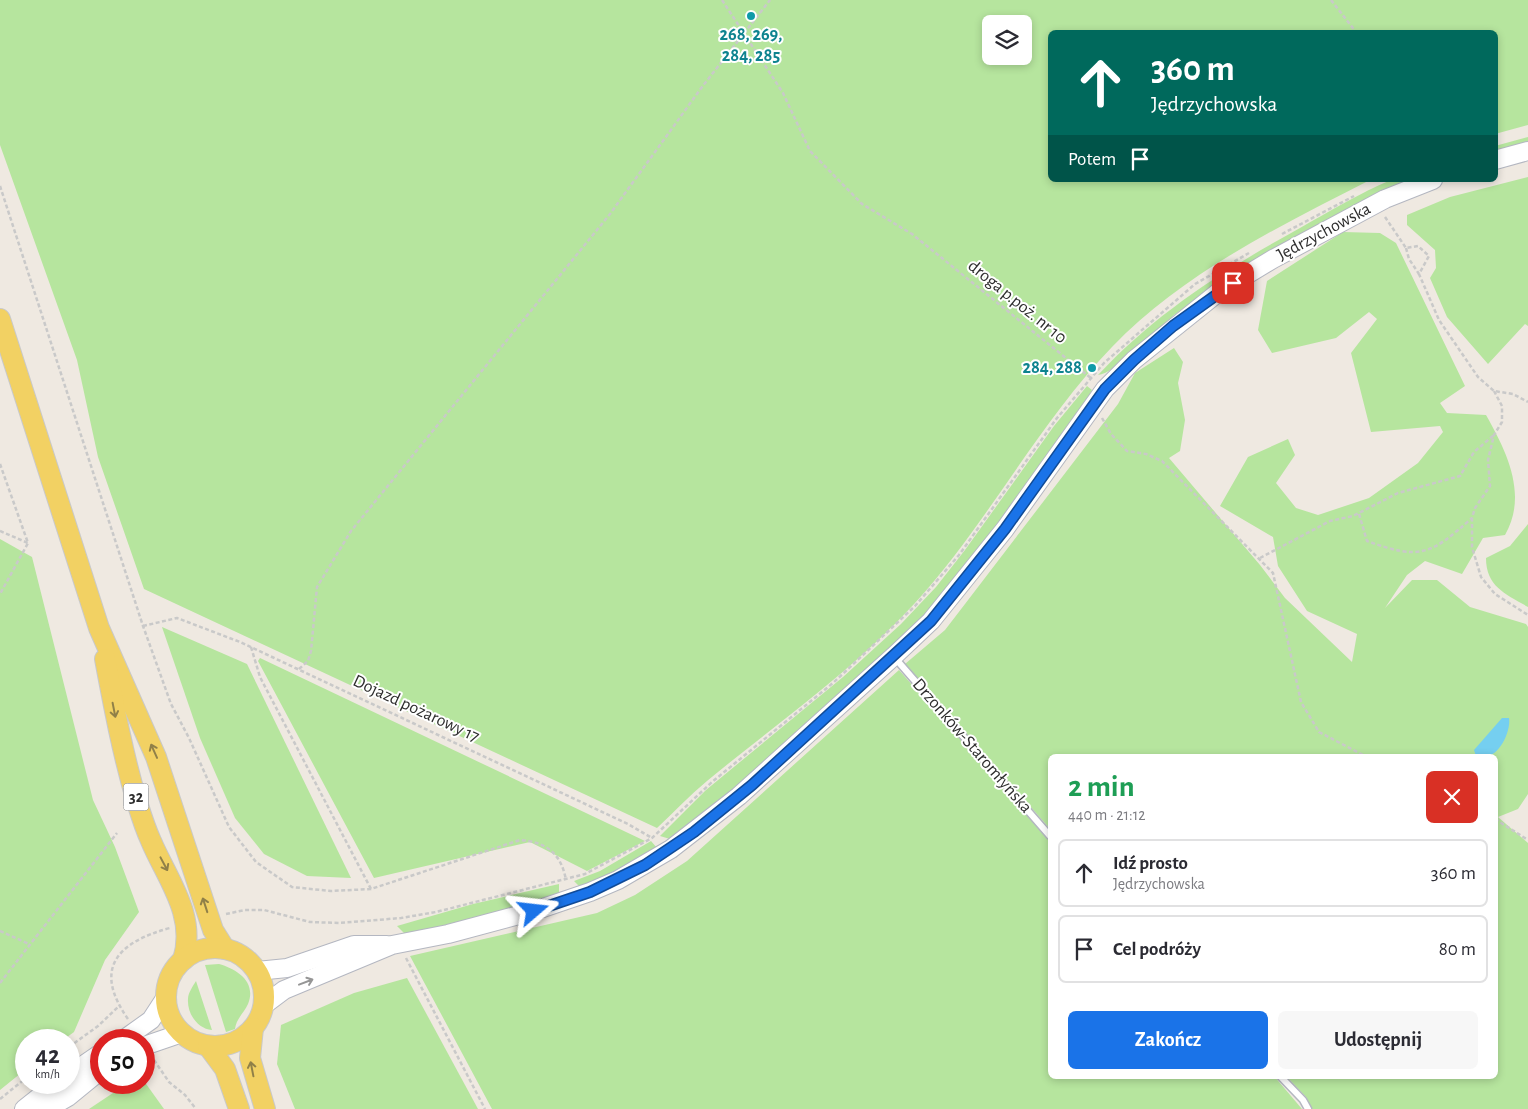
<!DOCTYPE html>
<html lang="pl">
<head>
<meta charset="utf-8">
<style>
	body { margin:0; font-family:"Alegreya Sans",sans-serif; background:#f7f7f7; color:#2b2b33; height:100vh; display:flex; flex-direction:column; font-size:19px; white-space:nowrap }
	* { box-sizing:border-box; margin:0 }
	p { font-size:16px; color:#7c7c81 }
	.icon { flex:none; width:28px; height:28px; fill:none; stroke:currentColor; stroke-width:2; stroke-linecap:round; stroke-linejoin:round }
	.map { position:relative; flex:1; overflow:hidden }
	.details { position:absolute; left:1048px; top:754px; width:450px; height:325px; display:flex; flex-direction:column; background:#fff; border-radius:8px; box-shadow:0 2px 8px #0003 }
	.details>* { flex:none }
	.hud { position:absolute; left:1048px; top:30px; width:450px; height:152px; border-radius:8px; box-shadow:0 2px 8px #0003; background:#00695c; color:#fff; overflow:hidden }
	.controls { position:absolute; left:982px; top:15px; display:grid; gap:10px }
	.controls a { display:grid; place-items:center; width:50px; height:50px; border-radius:8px; background:#fff; box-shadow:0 2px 8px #0003; font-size:25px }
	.speed { position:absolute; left:15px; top:1029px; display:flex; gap:10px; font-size:25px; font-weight:700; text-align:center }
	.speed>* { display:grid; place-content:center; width:65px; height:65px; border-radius:50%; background:#fff; box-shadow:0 2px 8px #0003; line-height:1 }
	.speed small { font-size:12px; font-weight:400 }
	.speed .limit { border:8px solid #d22; background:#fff; color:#111 }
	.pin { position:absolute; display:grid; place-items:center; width:42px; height:42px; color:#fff; margin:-21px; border-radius:10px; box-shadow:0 2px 8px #0006 }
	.me { position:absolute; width:55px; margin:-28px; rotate:73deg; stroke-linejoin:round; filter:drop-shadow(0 0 4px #0008) }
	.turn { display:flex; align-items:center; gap:18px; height:105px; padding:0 20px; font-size:22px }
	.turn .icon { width:65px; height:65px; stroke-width:2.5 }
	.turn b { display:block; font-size:35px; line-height:42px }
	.then { display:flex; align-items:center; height:48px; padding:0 20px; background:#0003; gap:10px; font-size:19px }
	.round { display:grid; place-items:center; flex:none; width:52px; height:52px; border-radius:8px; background:#f7f7f7 }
	.overview { display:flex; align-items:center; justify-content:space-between; height:85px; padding:0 20px }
	h1 { font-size:30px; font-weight:700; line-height:38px; color:#1e9e55 }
	.primary-button { display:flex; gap:10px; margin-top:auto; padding:10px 20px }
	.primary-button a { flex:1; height:58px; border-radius:8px; background:#1a73e8; color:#fff; font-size:20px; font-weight:700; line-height:58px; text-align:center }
	.primary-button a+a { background:#f7f7f7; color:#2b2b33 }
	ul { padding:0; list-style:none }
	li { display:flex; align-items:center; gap:15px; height:68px; margin:0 10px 8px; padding:0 10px; border:2px solid #e1e1e2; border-radius:8px }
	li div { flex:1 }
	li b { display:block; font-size:19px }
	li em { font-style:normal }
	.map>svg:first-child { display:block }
	.green { fill:#b6e59e; fill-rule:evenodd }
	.water { fill:#75cff0 }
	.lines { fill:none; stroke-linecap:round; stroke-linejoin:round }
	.lane-casing { stroke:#b4b7c1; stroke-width:9 }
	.secondary-casing { stroke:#b4b7c1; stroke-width:20 }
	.primary-casing { stroke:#c9c9c9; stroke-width:22 }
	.path { stroke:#c9c9c9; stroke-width:2.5; stroke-dasharray:4 2.5; stroke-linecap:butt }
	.lane { stroke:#fff; stroke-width:6 }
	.secondary { stroke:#fff; stroke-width:18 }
	.primary { stroke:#f2d163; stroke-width:20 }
	.oneway { stroke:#908048 }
	.oneway2 { stroke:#969696 }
	.route-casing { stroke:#114b97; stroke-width:12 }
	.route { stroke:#1a73e8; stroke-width:9 }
	.culture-dot { fill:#0f9aa8; stroke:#fff; stroke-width:2 }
	.labels { text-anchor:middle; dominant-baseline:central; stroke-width:4; stroke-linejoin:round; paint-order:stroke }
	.shield { fill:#fff; stroke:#6d6d6d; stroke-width:1 }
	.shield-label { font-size:16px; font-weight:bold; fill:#2e2e2e }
	.culture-label { font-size:18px; font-weight:bold; fill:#0d838f; stroke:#fff }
	.street-label { font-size:18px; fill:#2e2e2e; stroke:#fff }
</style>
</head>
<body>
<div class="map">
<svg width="1528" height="1109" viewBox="0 0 1528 1109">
	<rect width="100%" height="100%" fill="#efe9e1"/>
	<g class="green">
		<path d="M0 0H1528V125L1495 134V32H1050V180H1370C1280 226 1183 273 1112 347 1037 425 988 523 915 603 853 671 777 723 707 781 689 796 673 813 657 828L144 589 98 457 77 360 0 145ZM991 24H1024V56H991Z"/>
		<polygon points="1528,137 1528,145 1495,153 1495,146"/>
		<polygon points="1528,177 1528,326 1525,324 1488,364 1447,317 1430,278 1436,268 1435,250 1407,225 1407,215 1450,197"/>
		<path d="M1391 180H1412L1206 293C1196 300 1184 307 1174 315 1158 329 1115 374 1098 375 1158 311 1224 270 1300 228 1330 211 1360 193 1391 180Z"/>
		<path d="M1343 232 1380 233 1396 243 1465 386 1440 403 1447 413 1486 415C1507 452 1528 495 1505 535L1483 538 1462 574 1425 561 1407 575 1385 608 1412 580H1437L1470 607 1526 624 1528 627V794L1518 809 1498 817 1528 843V1109H1312L1306 1097 1286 1076H1495V756H1050V829L905 664 945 630 965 604 1118 404 1135 373 1174 348 1183 362 1178 383 1185 420 1180 451 1169 458 1260 565 1285 598 1352 662 1357 634 1307 611 1278 566 1273 537 1220 506 1248 457 1288 439 1295 455 1276 483 1296 508 1318 515 1369 498 1418 463 1443 432 1440 426 1371 432 1351 353 1377 319 1369 312 1336 338 1272 353 1258 330 1267 281Z"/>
		<polygon points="1087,386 1092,390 1086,402 1003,521 926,615 728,796 670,839 660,836 706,790 843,677 901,624 936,587 965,550 1054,426"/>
		<path d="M1528 524V607C1506 594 1486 587 1486 558L1510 546Z"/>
		<polygon points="0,539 32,557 93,800 115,847 139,912 105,960 74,1032 63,1040 26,1040 26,1069 0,1090"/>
		<polygon points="162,627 247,664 351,878 307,876 264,854 235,818 200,738"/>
		<polygon points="260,658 645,841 587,871 530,842 374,878 258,661"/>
		<polygon points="899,670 1050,841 1050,1076 1274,1076 1302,1109 492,1109 410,956 597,913 635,895 687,861"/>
		<polygon points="651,841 657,848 636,862 581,888 574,881 600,871"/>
		<polygon points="559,884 559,893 530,904 413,934 405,934 397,926 473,904"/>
		<path d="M219 964C237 969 257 982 248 1004 244 1013 236 1019 235 1029L226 1032 205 965Z"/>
		<polygon points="407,978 478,1109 295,1109 277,1064 281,1025 354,993"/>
		<path d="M196 981 212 1030C198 1029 187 1014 188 999 188 993 193 986 196 981Z"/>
		<polygon points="144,1081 164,1109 89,1109 128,1083"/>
	</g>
	<path class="water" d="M1502 718H1509C1511 730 1501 753 1488 756 1485 757 1480 756 1476 756L1474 750Z"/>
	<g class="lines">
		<defs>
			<g id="lane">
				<polyline points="895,658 1050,836"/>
				<polyline points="1280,1076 1303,1100 1308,1109"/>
			</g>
			<g id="secondary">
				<polyline points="1495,160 1528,151"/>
				<polyline points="257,971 287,968 354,945 387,945"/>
				<polyline points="264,1005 284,990 392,945 448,934 534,911 590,892 618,880 671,849 739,796 894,656 931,621 1005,529 1105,389 1134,360 1220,291 1273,259 1385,199 1433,180"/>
				<polyline points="123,1040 151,1020 166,997"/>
				<polyline points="144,1046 182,1033"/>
				<polyline points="69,1075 101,1053"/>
				<polyline points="24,1109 58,1082"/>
				<polyline points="47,1109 68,1097 101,1070"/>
			</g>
			<g id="primary">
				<polyline points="0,319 99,628 156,757 213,930 225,949"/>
				<path d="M105 659C114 707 123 755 137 802 141 815 145 828 151 841 167 879 197 915 183 960"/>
				<circle cx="215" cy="997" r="49"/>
				<polyline points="253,1028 250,1058 265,1109"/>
				<polyline points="208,1046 225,1069 239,1109"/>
			</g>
		</defs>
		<use href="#lane" class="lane-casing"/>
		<use href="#secondary" class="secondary-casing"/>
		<use href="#primary" class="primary-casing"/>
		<g class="path">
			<polyline points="722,0 783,93 810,151 862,204 912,234 1092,379"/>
			<polyline points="1331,0 1356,32"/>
			<path d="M0 186 143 626 171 704 189 738 229 827 256 862 292 887 331 891 371 889 520 840C546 842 561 853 566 880"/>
			<polyline points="1385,217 1406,248 1418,246 1429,256 1419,274 1439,320 1478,377 1494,391 1513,394 1528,402"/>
			<polyline points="1282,234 1354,196"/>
			<polyline points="1406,248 1409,259 1419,274"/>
			<polyline points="1494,391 1502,406 1502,422 1494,435 1488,460 1490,486 1475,508 1472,518 1472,547 1481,577 1495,594 1528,615"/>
			<polyline points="1102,418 1111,434 1127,451 1146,454 1162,461 1273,573 1301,702 1319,732 1365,756"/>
			<polyline points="0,464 28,543 0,594"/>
			<path d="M1359 514 1367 541C1421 561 1431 554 1472 518"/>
			<polyline points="0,531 28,543"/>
			<polyline points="1260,558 1330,521 1353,516 1398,493 1460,476 1474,452 1494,435"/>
			<polyline points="143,626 177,618 240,642 628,824 652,838"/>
			<polyline points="251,647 260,677 371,889"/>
			<polyline points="299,669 308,661 311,651 317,587 351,531 610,214 702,87 770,0"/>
			<polyline points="1495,819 1528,840"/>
			<polyline points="226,914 245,910 264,910 310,922 339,923 401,918 436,912 585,874 652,838 712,782 833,683 915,606 959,555 1057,418 1104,363 1195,284 1249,253"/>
			<polyline points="0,931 29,944"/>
			<polyline points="406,958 485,1109"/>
			<polyline points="0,983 117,833"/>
			<path d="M128 1019C92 968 118 942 170 928"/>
			<polyline points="69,1047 98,1026 119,1006"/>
			<polyline points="154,1060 169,1082 185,1095 196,1109"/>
			<polyline points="0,1099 26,1078"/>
		</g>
		<use href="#lane" class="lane"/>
		<use href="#secondary" class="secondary"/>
		<use href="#primary" class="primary"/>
	</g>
	<defs><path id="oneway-shaft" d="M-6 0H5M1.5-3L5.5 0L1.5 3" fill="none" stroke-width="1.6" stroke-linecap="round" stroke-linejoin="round" transform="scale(1.25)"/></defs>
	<g class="oneway">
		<use href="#oneway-shaft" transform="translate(114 710) rotate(79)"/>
		<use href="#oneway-shaft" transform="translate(154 751) rotate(-114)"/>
		<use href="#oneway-shaft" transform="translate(164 864) rotate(62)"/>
		<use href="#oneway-shaft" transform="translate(205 905) rotate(-108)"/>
		<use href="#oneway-shaft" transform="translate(252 1069) rotate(-101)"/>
	</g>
	<use class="oneway2" href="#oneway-shaft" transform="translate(306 982) rotate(-21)"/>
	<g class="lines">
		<defs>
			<polyline id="route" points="534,911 590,892 645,865 694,832 752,785 931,621 1005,529 1105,389 1134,360 1173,326 1233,283"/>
		</defs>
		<use href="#route" class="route-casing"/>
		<use href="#route" class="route"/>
	</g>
	<g class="culture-dot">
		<circle cx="751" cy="16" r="5"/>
		<circle cx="1092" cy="368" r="5"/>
	</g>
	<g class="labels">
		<rect class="shield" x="123.5" y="783.5" width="25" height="27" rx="4"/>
		<g class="shield-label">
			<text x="136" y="797">32</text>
		</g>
		<g class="culture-label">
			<text x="751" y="35">268, 269,<tspan x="751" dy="21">284, 285</tspan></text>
			<text x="1082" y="368" text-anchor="end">284, 288</text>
		</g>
		<g class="street-label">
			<text transform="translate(1324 232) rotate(-28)">Jędrzychowska</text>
			<text transform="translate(1017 302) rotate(39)">droga p.poż. nr 10</text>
			<text transform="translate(416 709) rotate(25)">Dojazd pożarowy 17</text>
			<text transform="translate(972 746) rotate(49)">Drzonków-Staromłyńska</text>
		</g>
	</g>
</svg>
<div class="controls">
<a><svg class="icon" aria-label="layers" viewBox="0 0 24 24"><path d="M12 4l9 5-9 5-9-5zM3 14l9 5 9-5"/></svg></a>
</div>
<div class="speed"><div>42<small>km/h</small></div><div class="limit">50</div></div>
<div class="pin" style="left:1233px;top:283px;background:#d93025"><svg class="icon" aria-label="arrive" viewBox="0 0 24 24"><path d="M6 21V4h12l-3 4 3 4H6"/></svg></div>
<svg class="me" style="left:534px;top:911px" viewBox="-20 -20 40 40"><path d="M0-17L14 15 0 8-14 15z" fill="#1a73e8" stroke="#fff" stroke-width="4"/></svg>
<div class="hud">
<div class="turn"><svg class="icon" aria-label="ahead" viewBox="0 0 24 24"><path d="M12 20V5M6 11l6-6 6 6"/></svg><div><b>360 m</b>Jędrzychowska</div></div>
<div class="then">Potem<svg class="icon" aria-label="arrive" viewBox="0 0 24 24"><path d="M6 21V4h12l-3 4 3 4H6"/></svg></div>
</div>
<section class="details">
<div class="overview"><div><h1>2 min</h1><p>440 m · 21:12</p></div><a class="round" style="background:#d93025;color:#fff"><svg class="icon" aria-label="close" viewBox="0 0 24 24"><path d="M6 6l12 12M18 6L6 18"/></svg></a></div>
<ul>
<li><svg class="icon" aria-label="ahead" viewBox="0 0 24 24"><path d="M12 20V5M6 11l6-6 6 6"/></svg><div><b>Idź prosto</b><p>Jędrzychowska</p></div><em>360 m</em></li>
<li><svg class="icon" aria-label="arrive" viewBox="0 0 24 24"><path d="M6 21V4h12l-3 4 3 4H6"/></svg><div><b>Cel podróży</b></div><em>80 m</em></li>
</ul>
<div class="primary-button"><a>Zakończ</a><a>Udostępnij</a></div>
</section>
</div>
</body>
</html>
